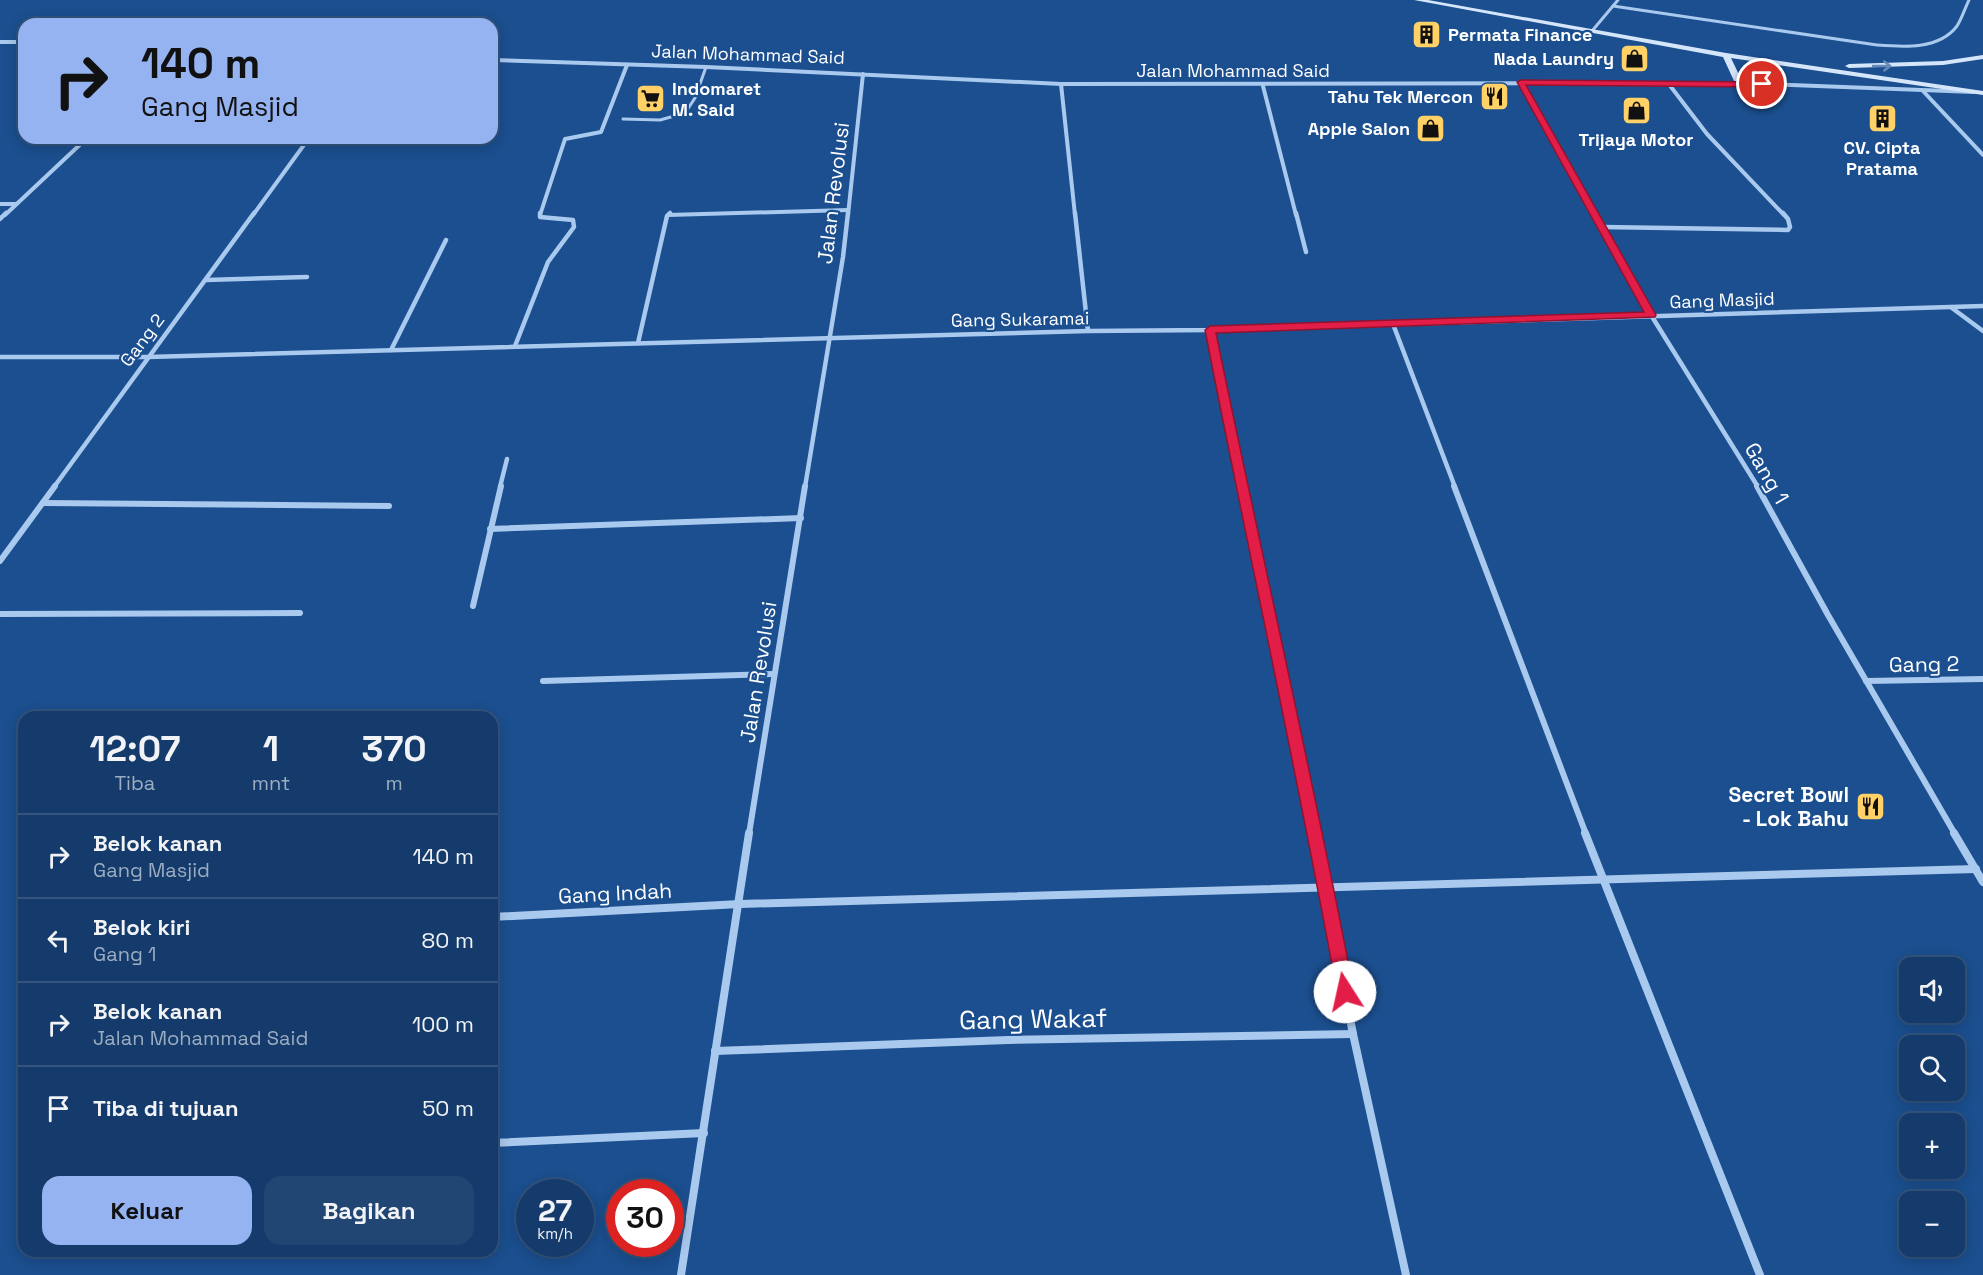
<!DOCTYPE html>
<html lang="id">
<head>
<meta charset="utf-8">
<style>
	body { margin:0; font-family:"Space Grotesk",sans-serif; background:#214673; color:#f1f3f6; height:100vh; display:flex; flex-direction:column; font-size:22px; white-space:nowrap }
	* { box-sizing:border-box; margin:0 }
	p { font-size:20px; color:#9dadc1 }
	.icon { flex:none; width:33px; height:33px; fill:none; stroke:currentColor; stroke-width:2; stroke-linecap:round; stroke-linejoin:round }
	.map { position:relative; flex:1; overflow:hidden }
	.details { position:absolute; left:18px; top:711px; width:480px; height:546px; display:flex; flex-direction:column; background:#143b6b; border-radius:18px; box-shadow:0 3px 15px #0003,0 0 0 2px #33557e }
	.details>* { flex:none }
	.top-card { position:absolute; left:18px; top:18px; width:480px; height:126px; border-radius:18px; box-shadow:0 3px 15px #0003,0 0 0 2px #33557e; background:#95b2f1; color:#111; overflow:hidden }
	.buttons { position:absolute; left:1899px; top:957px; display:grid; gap:12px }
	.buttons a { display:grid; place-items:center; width:66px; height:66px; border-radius:12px; background:#143b6b; box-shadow:0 3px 15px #0003,0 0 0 2px #33557e; font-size:30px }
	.speed { position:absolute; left:516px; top:1179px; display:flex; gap:12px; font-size:30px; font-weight:700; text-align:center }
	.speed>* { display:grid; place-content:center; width:78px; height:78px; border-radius:50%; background:#143b6b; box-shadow:0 3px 15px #0003,0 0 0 2px #33557e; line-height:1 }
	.speed small { font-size:15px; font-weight:400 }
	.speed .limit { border:9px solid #d22; background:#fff; color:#111 }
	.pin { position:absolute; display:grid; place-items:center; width:51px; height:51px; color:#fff; margin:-26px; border:3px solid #fff; border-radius:50%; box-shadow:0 2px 6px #0007 }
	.me { position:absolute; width:66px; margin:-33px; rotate:350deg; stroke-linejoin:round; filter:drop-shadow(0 0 4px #0008) }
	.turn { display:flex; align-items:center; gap:21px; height:126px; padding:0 24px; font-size:27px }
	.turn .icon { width:78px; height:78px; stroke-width:2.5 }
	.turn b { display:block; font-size:42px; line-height:51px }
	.eta { display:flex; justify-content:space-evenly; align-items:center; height:102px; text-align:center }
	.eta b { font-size:36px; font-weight:700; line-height:42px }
	.action { display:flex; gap:12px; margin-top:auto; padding:12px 24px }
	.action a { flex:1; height:69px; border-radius:18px; background:#95b2f1; color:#111; font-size:24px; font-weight:700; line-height:69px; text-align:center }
	.action a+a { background:#214673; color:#f1f3f6 }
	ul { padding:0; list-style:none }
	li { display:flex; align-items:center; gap:18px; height:84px; padding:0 24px; border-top:2px solid #33557e }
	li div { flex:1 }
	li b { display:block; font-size:22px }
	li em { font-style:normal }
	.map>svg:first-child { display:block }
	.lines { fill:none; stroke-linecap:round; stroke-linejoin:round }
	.service { stroke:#a9c9ee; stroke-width:3 }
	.minor-far3 { stroke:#a9c9ee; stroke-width:4 }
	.minor-far2 { stroke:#a9c9ee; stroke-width:4.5 }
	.minor-far1 { stroke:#a9c9ee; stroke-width:6 }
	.minor { stroke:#a9c9ee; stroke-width:8 }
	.tertiary { fill:#a9c9ee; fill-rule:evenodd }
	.secondary { fill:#d6e6fa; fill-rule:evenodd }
	.oneway { stroke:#668bba }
	.route { fill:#e11d48; stroke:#92132f; stroke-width:1.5 }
	.labels { text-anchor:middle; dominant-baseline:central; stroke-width:4.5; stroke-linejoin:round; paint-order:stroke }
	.far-poi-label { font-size:18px; font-weight:bold; fill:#fff; stroke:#1b4f8f; text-anchor:end }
	.far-street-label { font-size:18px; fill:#fff; stroke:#1b4f8f }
	.street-label { font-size:21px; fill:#fff; stroke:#1b4f8f }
	.poi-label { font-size:21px; font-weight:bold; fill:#fff; stroke:#1b4f8f; text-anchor:end }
	.near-street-label { font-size:26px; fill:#fff; stroke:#1b4f8f }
</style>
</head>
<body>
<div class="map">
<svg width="1983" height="1275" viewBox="0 0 1983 1275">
	<rect width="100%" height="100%" fill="#1b4f8f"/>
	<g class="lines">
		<g class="service">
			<path d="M1613 6 1877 45C1903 47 1939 50 1957 26 1962 18 1965 8 1969 0"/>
			<polyline points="1592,31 1618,0"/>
			<polyline points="623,119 660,120 685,113 695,98 706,67"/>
		</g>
		<g class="minor-far3">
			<polyline points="1521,82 1595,215"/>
			<polyline points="1668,83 1707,134 1784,215"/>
			<polyline points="1061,84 1075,215"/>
			<polyline points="1263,86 1296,215"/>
			<polyline points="1923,91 1983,155"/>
			<polyline points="0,204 16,204"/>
			<polyline points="5,215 87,138"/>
			<polyline points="253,215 309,138"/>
			<polyline points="540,215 565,139 601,132 627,65"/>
			<polyline points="668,215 848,210"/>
			<polyline points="848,215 863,74"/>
		</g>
		<g class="minor-far2">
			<polyline points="1075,213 1088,331"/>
			<polyline points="1296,213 1306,252"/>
			<polyline points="1594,213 1651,315 1758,487"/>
			<polyline points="0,219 6,213"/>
			<polyline points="1602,227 1788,230 1790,227 1788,219 1783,213"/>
			<polyline points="206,280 307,277"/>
			<polyline points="1952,308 1983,331"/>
			<polyline points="1393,324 1455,487"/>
			<polyline points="1210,330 1241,487"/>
			<polyline points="638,343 667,216 670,213"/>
			<polyline points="515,346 548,262 574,227 573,220 540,217 540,213"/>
			<polyline points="391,350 446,240"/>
			<polyline points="0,357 148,357 1088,331 1210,330 1983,306"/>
			<polyline points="54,487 254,213"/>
			<polyline points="500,487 507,459"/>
			<polyline points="805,487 843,257 848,213"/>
		</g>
		<g class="minor-far1">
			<polyline points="1241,486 1314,834"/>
			<polyline points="1454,486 1586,834"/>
			<polyline points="1757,486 1828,615 1955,834"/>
			<polyline points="43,503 389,506"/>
			<polyline points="490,529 801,518"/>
			<polyline points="0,561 55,486"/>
			<polyline points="473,606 501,486"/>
			<polyline points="0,614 300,613"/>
			<polyline points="543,681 774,674"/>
			<polyline points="1866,681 1983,679"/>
			<polyline points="749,834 805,486"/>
		</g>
		<g class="minor">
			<polyline points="1314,833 1353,1034 1406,1275"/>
			<polyline points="1585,833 1760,1275"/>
			<polyline points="1954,833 1983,882"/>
			<polyline points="492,917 740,904 1976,869"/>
			<polyline points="715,1051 1008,1040 1353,1034"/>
			<polyline points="492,1143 704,1133"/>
			<polyline points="681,1275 749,833"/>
		</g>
		<g class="tertiary">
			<rect x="0" y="40" width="24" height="4"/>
			<polygon points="492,58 706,65 1061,82 1739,81 1974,90 1977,92 1974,94 1739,85 1061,86 706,69 492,62"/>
		</g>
		<g class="secondary">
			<polygon points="1414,0 1428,0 1726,53 1983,91 1983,95 1731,58 1743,83 1739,85 1735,83 1723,57"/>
			<polygon points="1983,55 1983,59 1943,65 1849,68 1845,66 1849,64 1943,61"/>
		</g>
	</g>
	<defs><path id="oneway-shaft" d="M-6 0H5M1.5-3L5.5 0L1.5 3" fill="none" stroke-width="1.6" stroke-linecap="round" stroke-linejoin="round" transform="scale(1.5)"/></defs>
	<use class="oneway" href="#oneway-shaft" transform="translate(1882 66)"/>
	<path class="route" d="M1521 80 1762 82 1766 84 1762 87 1526 85 1656 315 1655 317 1216 333C1261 553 1312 772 1354 992L1351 998 1345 1000 1339 998 1337 992C1297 771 1248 551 1205 330L1210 326 1644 312 1517 82Z"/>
	<defs>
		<symbol id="building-square" viewBox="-11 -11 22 22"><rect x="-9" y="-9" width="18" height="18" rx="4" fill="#ffd166" stroke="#1b4f8f"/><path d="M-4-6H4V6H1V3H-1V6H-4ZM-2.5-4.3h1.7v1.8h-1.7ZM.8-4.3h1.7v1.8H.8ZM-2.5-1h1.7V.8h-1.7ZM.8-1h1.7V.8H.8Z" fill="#111"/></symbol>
		<symbol id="shop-square" viewBox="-11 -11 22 22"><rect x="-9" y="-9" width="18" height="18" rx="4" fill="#ffd166" stroke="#1b4f8f"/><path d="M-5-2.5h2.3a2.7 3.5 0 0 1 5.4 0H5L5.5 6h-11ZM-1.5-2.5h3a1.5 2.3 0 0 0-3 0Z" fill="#111"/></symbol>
		<symbol id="restaurant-square" viewBox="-11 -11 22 22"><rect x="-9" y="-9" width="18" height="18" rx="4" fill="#ffd166" stroke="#1b4f8f"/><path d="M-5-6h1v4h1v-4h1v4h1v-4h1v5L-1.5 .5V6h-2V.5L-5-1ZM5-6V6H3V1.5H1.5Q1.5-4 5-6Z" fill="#111"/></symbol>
		<symbol id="supermarket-square" viewBox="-11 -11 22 22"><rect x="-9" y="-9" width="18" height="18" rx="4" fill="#ffd166" stroke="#1b4f8f"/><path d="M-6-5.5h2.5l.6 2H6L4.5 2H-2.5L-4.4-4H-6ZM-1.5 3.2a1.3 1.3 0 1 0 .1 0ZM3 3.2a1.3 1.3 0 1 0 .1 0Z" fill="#111"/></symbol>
	</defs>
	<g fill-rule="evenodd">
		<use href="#building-square" x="1410" y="18" width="33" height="33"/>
		<use href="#shop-square" x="1618" y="42" width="33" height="33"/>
		<use href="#restaurant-square" x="1478" y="80" width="33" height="33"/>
		<use href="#supermarket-square" x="634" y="82" width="33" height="33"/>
		<use href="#shop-square" x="1620" y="94" width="33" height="33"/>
		<use href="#building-square" x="1866" y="102" width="33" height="33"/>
		<use href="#shop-square" x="1414" y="112" width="33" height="33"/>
		<use href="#restaurant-square" x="1854" y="790" width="33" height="33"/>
	</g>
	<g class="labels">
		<g class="far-poi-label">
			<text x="1448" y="34" text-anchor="start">Permata Finance</text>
			<text x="1614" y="58">Nada Laundry</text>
			<text x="672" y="88" text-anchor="start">Indomaret<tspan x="672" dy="21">M. Said</tspan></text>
			<text x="1473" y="96">Tahu Tek Mercon</text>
			<text x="1410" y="128">Apple Salon</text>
			<text x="1636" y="139" text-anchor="middle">Trijaya Motor</text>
			<text x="1882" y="147" text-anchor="middle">CV. Cipta<tspan x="1882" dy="21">Pratama</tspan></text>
		</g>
		<g class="far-street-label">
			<text transform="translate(748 54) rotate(2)">Jalan Mohammad Said</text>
			<text x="1233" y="70">Jalan Mohammad Said</text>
			<text transform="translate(1722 300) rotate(-2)">Gang Masjid</text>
			<text transform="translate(1020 319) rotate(-1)">Gang Sukaramai</text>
			<text transform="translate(142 340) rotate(-53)">Gang 2</text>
		</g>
		<g class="street-label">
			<text transform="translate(833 193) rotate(-83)">Jalan Revolusi</text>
			<text transform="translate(1767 473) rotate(60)">Gang 1</text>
			<text transform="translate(1924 664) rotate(-1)">Gang 2</text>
			<text transform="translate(758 672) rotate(-81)">Jalan Revolusi</text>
			<text transform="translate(615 893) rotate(-3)">Gang Indah</text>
		</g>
		<g class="poi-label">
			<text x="1849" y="794">Secret Bowl<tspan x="1849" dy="24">- Lok Bahu</tspan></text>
		</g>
		<g class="near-street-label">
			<text transform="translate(1033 1019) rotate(-1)">Gang Wakaf</text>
		</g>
	</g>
</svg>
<div class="buttons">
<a><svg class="icon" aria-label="sound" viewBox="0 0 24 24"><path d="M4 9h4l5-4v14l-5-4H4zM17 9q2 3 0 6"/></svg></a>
<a><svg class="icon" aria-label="search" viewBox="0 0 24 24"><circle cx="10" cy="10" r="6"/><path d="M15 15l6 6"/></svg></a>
<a>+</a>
<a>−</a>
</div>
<div class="speed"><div>27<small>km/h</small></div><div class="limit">30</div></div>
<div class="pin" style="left:1762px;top:84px;background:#d93025"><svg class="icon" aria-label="arrive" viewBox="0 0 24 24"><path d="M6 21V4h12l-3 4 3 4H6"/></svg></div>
<svg class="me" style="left:1345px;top:992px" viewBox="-20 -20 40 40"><circle r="19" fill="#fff"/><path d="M0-13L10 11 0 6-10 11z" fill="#e11d48"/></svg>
<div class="top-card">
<div class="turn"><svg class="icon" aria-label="right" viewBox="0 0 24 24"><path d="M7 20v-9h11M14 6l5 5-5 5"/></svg><div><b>140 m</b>Gang Masjid</div></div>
</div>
<section class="details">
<div class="eta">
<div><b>12:07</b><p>Tiba</p></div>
<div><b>1</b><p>mnt</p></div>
<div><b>370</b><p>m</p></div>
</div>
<ul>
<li><svg class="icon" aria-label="right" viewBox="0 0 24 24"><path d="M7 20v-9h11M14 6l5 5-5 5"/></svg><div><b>Belok kanan</b><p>Gang Masjid</p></div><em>140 m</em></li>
<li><svg class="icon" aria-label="left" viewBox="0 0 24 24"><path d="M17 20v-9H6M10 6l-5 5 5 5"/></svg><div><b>Belok kiri</b><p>Gang 1</p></div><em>80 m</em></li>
<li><svg class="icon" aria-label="right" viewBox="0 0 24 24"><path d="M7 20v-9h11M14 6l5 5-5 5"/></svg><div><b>Belok kanan</b><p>Jalan Mohammad Said</p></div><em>100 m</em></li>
<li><svg class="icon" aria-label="arrive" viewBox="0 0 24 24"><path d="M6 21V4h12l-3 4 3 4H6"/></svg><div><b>Tiba di tujuan</b></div><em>50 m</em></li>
</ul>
<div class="action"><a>Keluar</a><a>Bagikan</a></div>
</section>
</div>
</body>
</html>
